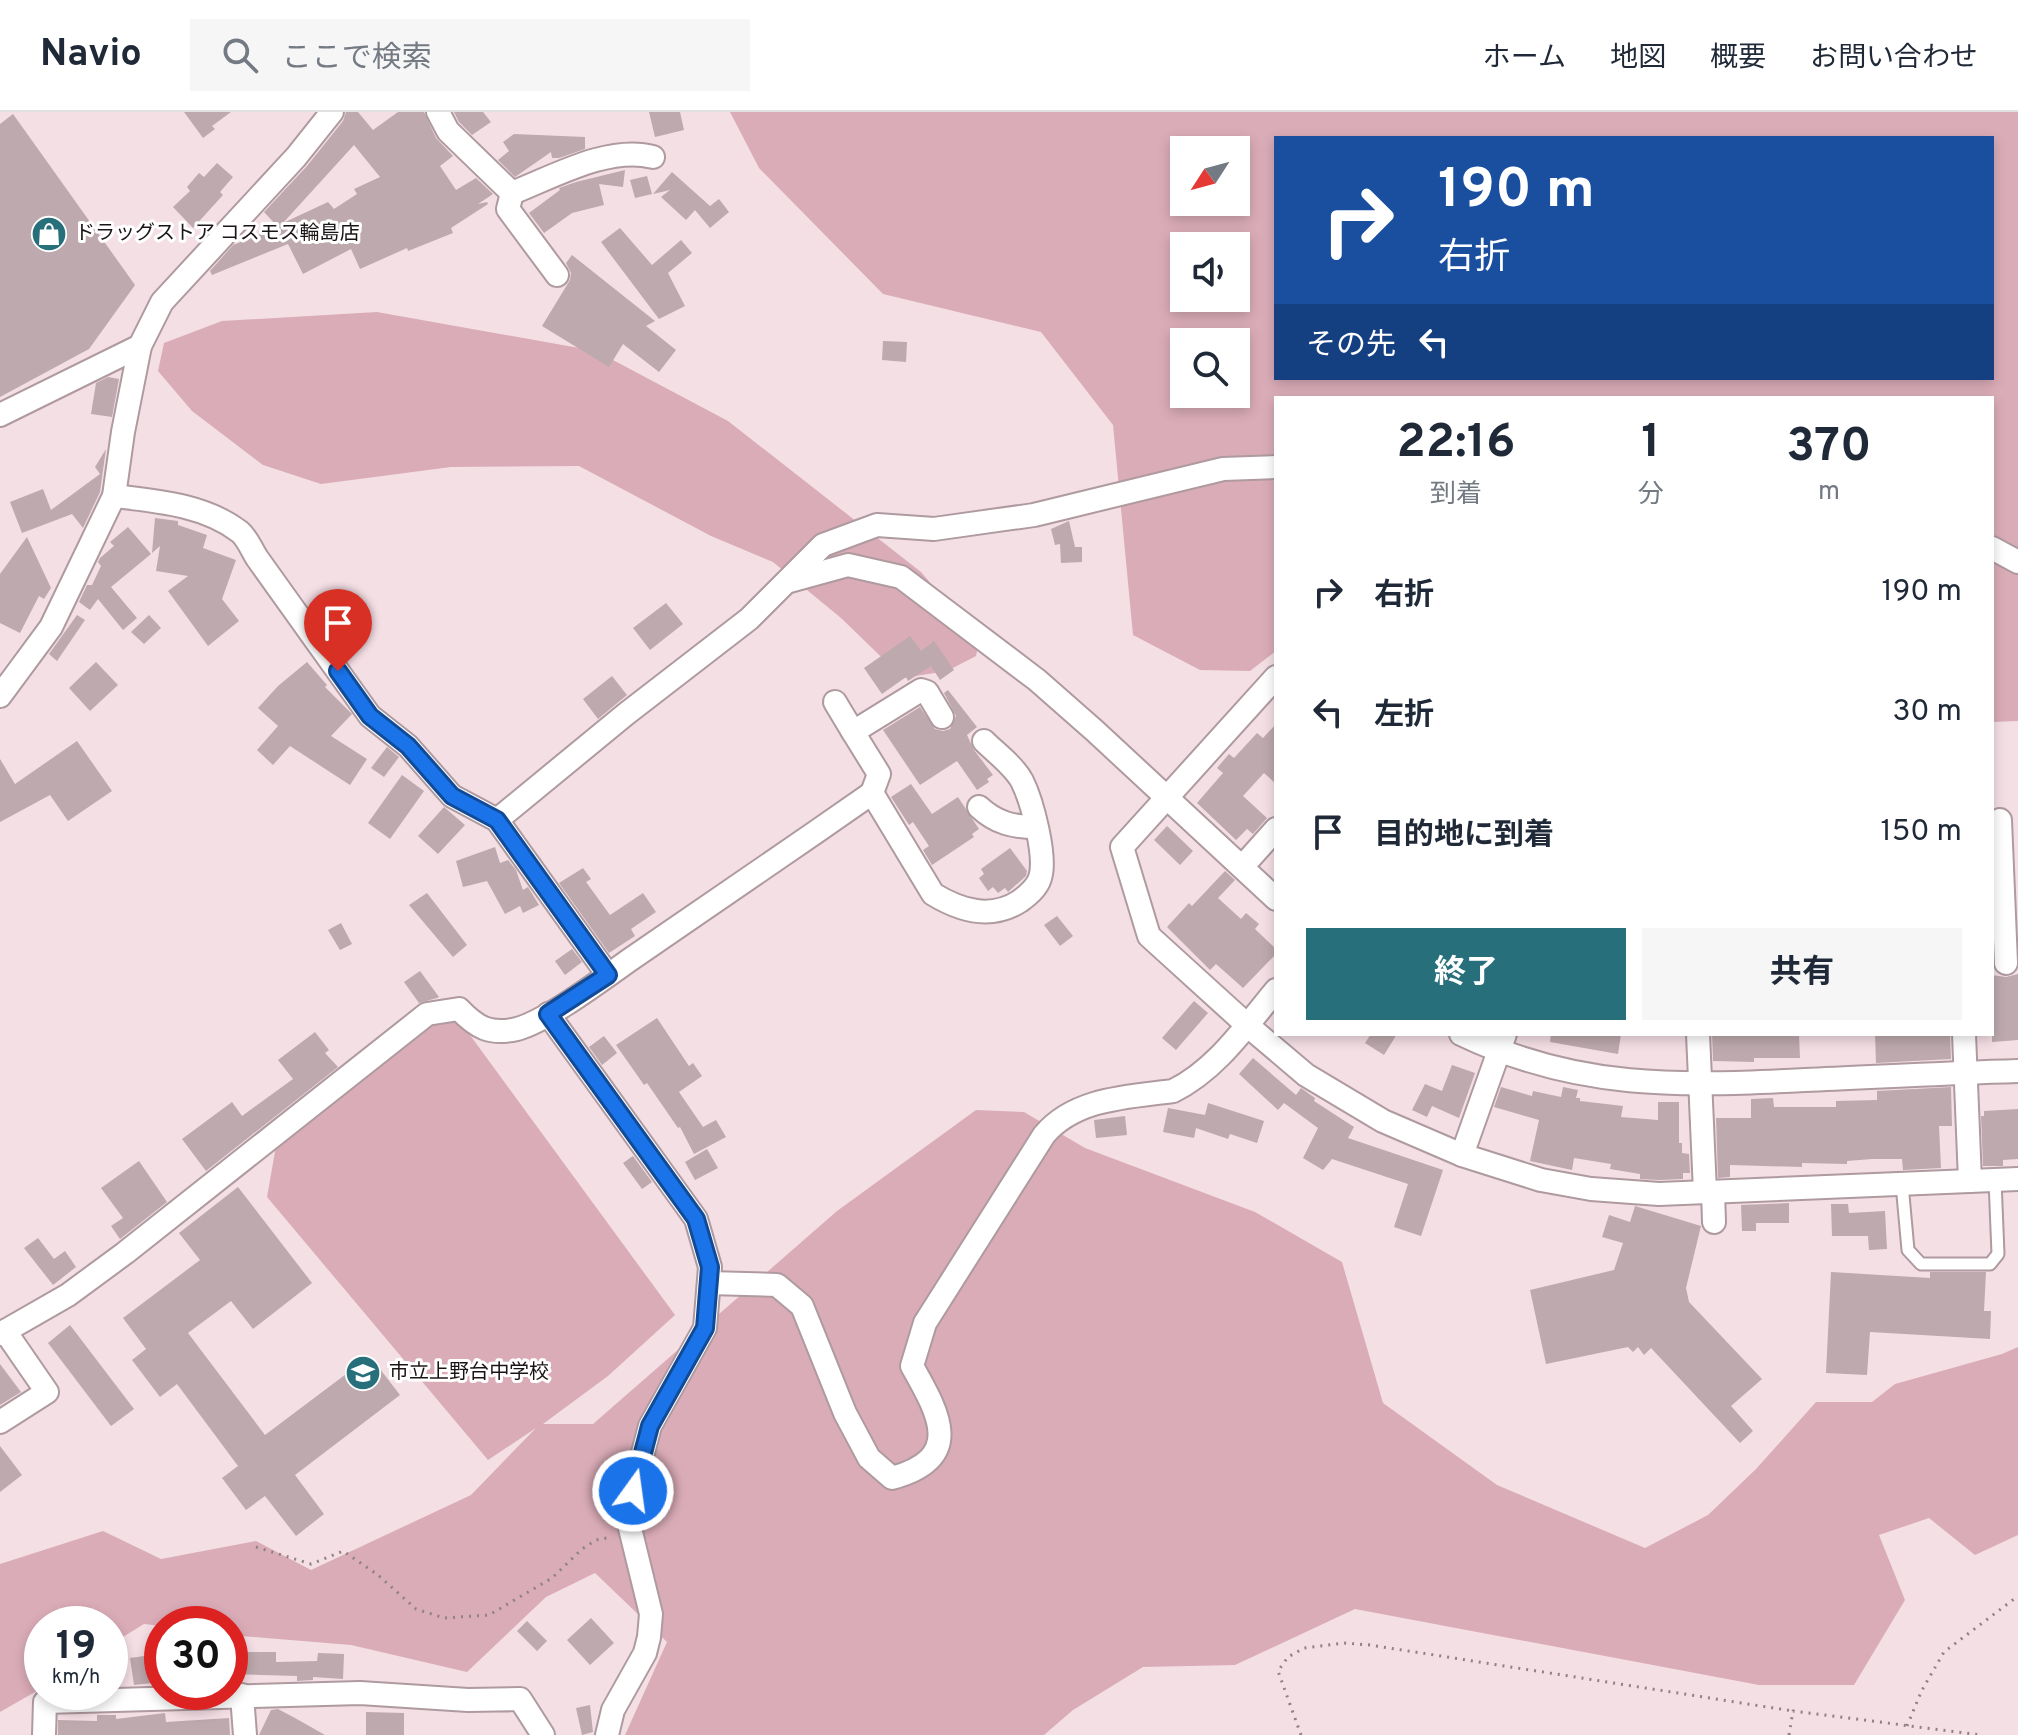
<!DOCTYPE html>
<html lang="ja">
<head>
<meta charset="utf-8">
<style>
	body { margin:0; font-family:Overpass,"Noto Sans JP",sans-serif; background:#f6f6f7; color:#1f2937; height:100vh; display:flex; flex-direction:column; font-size:30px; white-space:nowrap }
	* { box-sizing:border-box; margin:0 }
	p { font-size:26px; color:#747a83 }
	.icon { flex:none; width:44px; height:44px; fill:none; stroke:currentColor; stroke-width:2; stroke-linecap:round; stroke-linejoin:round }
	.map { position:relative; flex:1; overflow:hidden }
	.panel { position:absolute; left:1274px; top:284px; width:720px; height:640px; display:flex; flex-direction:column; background:#fff; border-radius:0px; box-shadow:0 4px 12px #0003 }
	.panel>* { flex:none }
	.top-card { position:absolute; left:1274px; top:24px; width:720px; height:244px; border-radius:0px; box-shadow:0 4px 12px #0003; background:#1a4fa0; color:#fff; overflow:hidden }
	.needle { width:52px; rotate:234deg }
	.buttons { position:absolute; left:1170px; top:24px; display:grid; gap:16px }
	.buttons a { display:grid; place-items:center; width:80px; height:80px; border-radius:0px; background:#fff; box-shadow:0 4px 12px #0003; font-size:40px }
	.speed { position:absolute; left:24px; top:1494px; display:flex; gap:16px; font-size:40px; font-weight:700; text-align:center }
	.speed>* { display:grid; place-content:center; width:104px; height:104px; border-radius:50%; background:#fff; box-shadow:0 4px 12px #0003; line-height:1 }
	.speed small { font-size:20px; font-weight:400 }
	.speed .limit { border:12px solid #d22; background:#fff; color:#111 }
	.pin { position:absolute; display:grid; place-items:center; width:68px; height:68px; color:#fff; margin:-82px -34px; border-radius:50% 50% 50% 0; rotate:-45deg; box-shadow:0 0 8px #0007 }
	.pin .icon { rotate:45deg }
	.me { position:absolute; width:88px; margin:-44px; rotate:14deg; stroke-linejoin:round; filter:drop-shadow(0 0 6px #0008) }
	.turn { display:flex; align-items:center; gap:28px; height:168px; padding:0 32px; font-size:36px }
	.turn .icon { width:104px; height:104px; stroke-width:2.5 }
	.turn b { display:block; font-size:56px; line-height:68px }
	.then { display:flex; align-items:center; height:76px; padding:0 32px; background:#0003; gap:16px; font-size:30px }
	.eta { display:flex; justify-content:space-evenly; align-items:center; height:136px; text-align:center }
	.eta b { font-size:48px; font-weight:700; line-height:56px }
	.primary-button { display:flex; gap:16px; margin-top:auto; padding:16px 32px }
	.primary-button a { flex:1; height:92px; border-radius:0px; background:#276f7b; color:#fff; font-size:32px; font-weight:700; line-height:92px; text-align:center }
	.primary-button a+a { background:#f6f6f7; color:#1f2937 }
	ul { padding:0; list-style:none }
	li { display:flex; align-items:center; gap:24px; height:120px; padding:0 32px }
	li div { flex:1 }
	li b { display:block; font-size:30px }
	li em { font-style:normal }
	header { display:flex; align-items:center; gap:48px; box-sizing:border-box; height:112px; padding:0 40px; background:#fff; border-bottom:2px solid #e0e1e3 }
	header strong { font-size:38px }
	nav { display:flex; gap:44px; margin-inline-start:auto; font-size:28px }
	.search { width:560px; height:72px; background:#f6f6f7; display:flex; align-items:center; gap:20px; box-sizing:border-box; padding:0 28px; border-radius:0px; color:#747a83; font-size:30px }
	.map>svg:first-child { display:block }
	.green { fill:#daacb8; fill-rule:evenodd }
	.building { fill:#bda9ae; fill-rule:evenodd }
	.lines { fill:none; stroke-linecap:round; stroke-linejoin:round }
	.service-casing { stroke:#ae9a9f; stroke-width:15 }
	.minor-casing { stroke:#ae9a9f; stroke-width:26 }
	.path { stroke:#8f8185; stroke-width:3; stroke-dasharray:2 6; stroke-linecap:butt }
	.service { stroke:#fff; stroke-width:11 }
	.minor { stroke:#fff; stroke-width:22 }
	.route-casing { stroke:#114b97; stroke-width:20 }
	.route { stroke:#1a73e8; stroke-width:14 }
	.labels { text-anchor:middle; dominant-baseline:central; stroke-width:6; stroke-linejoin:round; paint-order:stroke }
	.poi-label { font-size:20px; fill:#1b1415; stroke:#fff; text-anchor:start }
</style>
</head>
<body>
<header>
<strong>Navio</strong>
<div class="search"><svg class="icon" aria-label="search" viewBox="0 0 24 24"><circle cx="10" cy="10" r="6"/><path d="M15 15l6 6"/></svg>ここで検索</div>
<nav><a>ホーム</a><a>地図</a><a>概要</a><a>お問い合わせ</a></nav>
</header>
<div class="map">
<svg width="2018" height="1623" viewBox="0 0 2018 1623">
	<rect width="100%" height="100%" fill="#f4dfe5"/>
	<g class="green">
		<path d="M730 0H2018V609L1992 610V286H1276V539L1250 559 1200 558 1133 523 1113 313 1041 220 883 182 759 56ZM1276 26H1992V266H1276ZM1184 38H1236V90H1184ZM1184 134H1236V186H1184ZM1184 230H1236V282H1184Z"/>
		<polygon points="377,200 596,239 728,309 921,460 979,528 976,544 947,559 903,566 841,506 773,450 711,424 579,354 451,355 321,372 263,353 192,299 158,259 164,231 222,209"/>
		<polygon points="435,907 459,908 675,1203 608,1264 543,1312 593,1312 837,1099 976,998 1024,1000 1085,1036 1255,1100 1342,1150 1383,1291 1497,1373 1645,1436 1708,1403 1756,1357 1816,1290 1872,1290 1895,1272 2002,1242 2018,1235 2018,1423 1975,1443 1929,1406 1879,1423 1905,1488 1854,1573 1759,1573 1355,1497 1235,1553 1143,1555 1073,1598 1044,1623 625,1623 667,1530 595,1461 546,1485 467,1560 351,1533 230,1523 230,1512 162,1512 162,1514 144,1512 110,1533 110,1512 42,1512 42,1576 0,1600 0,1452 103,1419 161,1447 256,1429 311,1458 471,1383 536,1316 488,1348 267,1085 276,1034"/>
	</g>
	<g class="building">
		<polygon points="184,0 231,0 212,14 215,17 203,26"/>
		<path d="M346 0H358L373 18 398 0H424L436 26 453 44 440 54 456 78 476 66 493 82 478 92 487 90 488 92 451 116 453 121 408 139 407 136 360 157 351 137 303 162 288 132 212 163 210 159 233 133 278 115 264 100 307 54 343 9ZM354 33 380 65 354 77 357 82 334 97 328 90 283 111Z"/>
		<polygon points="454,0 483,0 491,10 472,23 459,10"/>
		<polygon points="649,0 680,0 684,18 655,25"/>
		<polygon points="13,2 135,173 89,237 0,285 0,12"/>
		<polygon points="514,22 585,25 585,37 559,46 552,46 551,40 515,65 498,48 509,39 503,30"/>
		<polygon points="217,51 233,65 220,80 223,83 193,116 173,95 190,79 187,75 199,61 204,65"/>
		<polygon points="625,58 623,75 599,72 604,93 572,101 544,121 529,101 560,78 559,76 576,70"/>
		<polygon points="672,60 710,94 719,87 729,100 710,116 695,98 686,108 661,85 670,78 653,82"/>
		<polygon points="647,64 652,82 635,86 630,68"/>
		<polygon points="620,116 652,153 681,128 692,141 668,161 685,194 659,207 601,130"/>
		<polygon points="572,143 655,209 646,214 676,238 659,260 623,232 609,255 542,214 570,168 571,161 566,151"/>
		<polygon points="883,229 907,230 906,250 882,248"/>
		<polygon points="108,265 119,267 112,305 91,302 96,271"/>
		<polygon points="106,337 100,380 83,416 72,402 22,421 10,390 43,377 51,398 100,362 95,355"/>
		<polygon points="155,406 178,409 178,413 207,423 203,436 236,448 222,487 239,509 208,534 168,479 188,464 156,459 160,434 152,441"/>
		<polygon points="1069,409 1075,435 1082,435 1082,450 1061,451 1060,432 1055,433 1051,417"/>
		<polygon points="128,415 151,442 111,475 137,506 123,518 98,487 90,498 79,490 87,473 92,473 101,454 98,450 100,446 114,434 110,430"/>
		<polygon points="27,425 51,476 44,487 39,484 20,521 0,511 0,462"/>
		<polygon points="666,491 683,512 650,538 633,516"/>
		<polygon points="77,503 85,508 57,549 49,542"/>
		<polygon points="149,503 161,516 144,532 131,520"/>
		<polygon points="910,524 921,539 934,529 954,558 940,568 931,554 908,569 906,565 882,582 864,556"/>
		<polygon points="96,550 118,573 90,599 69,576"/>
		<polygon points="307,550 327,573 325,575 352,602 331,624 367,647 350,673 290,634 273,653 257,638 278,614 258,596 278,574"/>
		<polygon points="612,564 627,583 598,607 583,587"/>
		<polygon points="948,578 977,615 967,623 974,638 993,663 987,667 989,670 977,678 957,649 920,673 883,618 920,595 935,617 943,619 950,617 956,604 944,581"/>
		<polygon points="1276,612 1276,672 1264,661 1243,684 1267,706 1253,722 1247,717 1236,728 1197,691 1223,661 1217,656 1229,642 1234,646 1257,621 1263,626"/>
		<polygon points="77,629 112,679 68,709 50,683 0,710 0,647 15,672"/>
		<polygon points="387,635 399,645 384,665 371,656"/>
		<polygon points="402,663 424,679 390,727 368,711"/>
		<polygon points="911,672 932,702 958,685 979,717 972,722 974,725 932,753 923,738 929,734 913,710 909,713 891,685"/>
		<polygon points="444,695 465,713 438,742 418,724"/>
		<polygon points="1167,714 1193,739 1180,753 1154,728"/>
		<polygon points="495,735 500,751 508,748 516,758 523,778 528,775 539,793 523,801 520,794 505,802 487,769 463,775 456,749"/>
		<polygon points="1010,736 1027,759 1026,764 1008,780 1005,776 998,781 993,775 988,779 979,766 984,762 981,757"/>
		<polygon points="583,756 591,767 586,770 610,803 643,781 656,800 631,817 635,824 609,841 559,771"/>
		<polygon points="1225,759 1235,768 1218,786 1241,807 1246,801 1259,812 1255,817 1276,837 1276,842 1243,876 1216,852 1210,858 1167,815 1189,791 1192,794"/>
		<polygon points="427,781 467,833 453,845 409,793"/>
		<polygon points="1057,804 1073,824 1060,834 1044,813"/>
		<polygon points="341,811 352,832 340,838 328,818"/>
		<polygon points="572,837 582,850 565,863 555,849"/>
		<polygon points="420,859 439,885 437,886 419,891 404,870"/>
		<polygon points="2018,862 2018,928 1992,930 1992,863 2006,865"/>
		<polygon points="1194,889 1208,901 1176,938 1162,926"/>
		<polygon points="657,906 689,954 693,951 702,964 679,980 703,1015 716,1008 726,1025 694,1042 680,1015 678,1016 647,971 644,973 616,933"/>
		<polygon points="315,920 329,938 325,941 338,955 206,1059 182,1027 232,990 242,1004 293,967 278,948"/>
		<polygon points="1371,922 1397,922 1384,943 1365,931"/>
		<polygon points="1551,922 1621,922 1618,942 1550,930"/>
		<polygon points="1712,922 1799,922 1800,946 1754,946 1754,950 1713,949"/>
		<polygon points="1875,922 1950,922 1951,947 1876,951"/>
		<polygon points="604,924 617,941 602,953 589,935"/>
		<polygon points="1253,946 1296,983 1301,976 1315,986 1314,989 1354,1015 1348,1026 1443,1058 1421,1124 1394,1115 1408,1072 1332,1047 1323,1058 1303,1046 1318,1016 1284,991 1278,998 1239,962"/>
		<polygon points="1452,953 1475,961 1459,1006 1432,994 1427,1005 1412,998 1425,972 1442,979"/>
		<polygon points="1501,975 1532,984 1533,979 1561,985 1563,975 1578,978 1576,986 1580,986 1580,989 1623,994 1621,1005 1658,1008 1658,990 1679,990 1679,1031 1682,1031 1682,1041 1689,1042 1690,1061 1683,1061 1683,1067 1659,1068 1640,1067 1640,1062 1610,1057 1611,1052 1574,1046 1572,1058 1530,1049 1539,1008 1494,995"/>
		<polygon points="1951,975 1952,1014 1939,1014 1941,1056 1903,1058 1902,1047 1872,1047 1847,1049 1847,1052 1802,1051 1802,1055 1730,1053 1730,1065 1718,1066 1716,1006 1751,1006 1751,987 1773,986 1774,995 1836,995 1836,989 1877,988 1877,979"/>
		<polygon points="1208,991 1264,1009 1257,1031 1230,1022 1228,1027 1196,1016 1194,1026 1163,1020 1168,996 1205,1003"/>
		<polygon points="2018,997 2018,1047 2003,1048 2003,1054 1983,1054 1981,1004 1984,1004 1984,999"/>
		<polygon points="1125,1004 1127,1023 1096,1026 1094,1008"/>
		<polygon points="707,1037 718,1056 695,1068 685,1050"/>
		<polygon points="633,1044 652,1070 642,1077 623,1051"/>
		<polygon points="139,1049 167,1090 120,1127 111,1114 123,1106 101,1076"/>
		<polygon points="238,1075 312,1171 253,1217 231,1189 188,1221 265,1323 370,1244 400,1283 295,1363 324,1402 296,1424 265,1384 246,1398 222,1366 238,1354 177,1272 160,1285 132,1248 146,1237 123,1206 200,1148 179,1121"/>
		<polygon points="1789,1091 1789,1111 1756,1111 1756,1119 1742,1119 1741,1093"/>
		<polygon points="1831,1092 1848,1092 1849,1101 1885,1099 1887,1137 1869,1138 1868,1124 1832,1124"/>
		<polygon points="1635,1094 1701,1114 1686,1176 1689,1190 1762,1267 1731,1294 1753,1319 1740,1331 1651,1236 1644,1243 1638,1235 1633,1240 1628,1235 1546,1252 1530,1178 1614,1158 1623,1131 1602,1125 1609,1103 1630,1110"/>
		<polygon points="38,1126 54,1147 65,1139 76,1155 53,1173 24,1136"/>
		<polygon points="1831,1160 1930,1166 1930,1160 1986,1160 1984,1199 1991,1199 1990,1227 1870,1220 1867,1263 1826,1261"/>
		<polygon points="70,1213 134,1297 111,1314 48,1231"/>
		<polygon points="0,1252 21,1280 0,1293"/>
		<polygon points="0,1334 22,1363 0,1380"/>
		<polygon points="591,1506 614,1531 590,1553 567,1528"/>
		<polygon points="527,1509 547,1529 537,1539 517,1519"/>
		<polygon points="230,1540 276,1540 276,1550 317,1549 318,1541 344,1542 343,1567 313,1565 313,1568 297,1569 297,1564 230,1562"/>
		<polygon points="158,1542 162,1570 134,1573 130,1546"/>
		<polygon points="590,1593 593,1620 582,1623 576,1596"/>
		<polygon points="278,1597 295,1606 325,1623 259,1623 271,1598"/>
		<polygon points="366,1600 404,1601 404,1623 366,1623"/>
		<polygon points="165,1601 166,1610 229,1606 230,1623 58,1623 58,1608 97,1609 97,1603 116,1603 116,1607"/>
	</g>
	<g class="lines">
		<defs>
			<polyline id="service" points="1902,1072 1908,1138 1921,1152 1990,1152 1998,1142 1995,1068"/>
			<g id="minor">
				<path d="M438 0 448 19 512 81C553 65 609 33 653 45"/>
				<polyline points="512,81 508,97 557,163"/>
				<polyline points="0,303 140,234"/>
				<path d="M114 384C157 389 205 393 240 420 247 426 252 438 257 446L370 604 408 634 452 684 497 708 608 863"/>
				<polyline points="1992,436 2018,450"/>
				<polyline points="790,469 848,453 901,465 1037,568 1095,619 1276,787"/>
				<polyline points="1276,565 1122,735 1149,824 1247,913 1306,963 1383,1009 1462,1043 1541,1068 1591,1077 1659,1082 2018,1067"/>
				<polyline points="0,584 51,515 114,384 123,320 140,234 162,190 296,45 332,0"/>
				<polyline points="835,590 853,620"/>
				<polyline points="872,681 879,662 853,620 921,578 927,580 942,605"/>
				<path d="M979 695C996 711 1013 715 1036 715"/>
				<polyline points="497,708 626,602 749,507 823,433 877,413 934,417 1034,403 1223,357 1276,355"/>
				<polyline points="2000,708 2006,851"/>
				<polyline points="1242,755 1276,717"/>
				<polyline points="548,902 696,1107 710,1155 705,1216 650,1314 633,1379 628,1408 651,1502 649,1525 645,1541 613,1598 607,1623"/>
				<path d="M1461 922C1578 978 1679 974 1805 968 1876 965 1947 961 2018 959"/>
				<polyline points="1698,922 1705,1080"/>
				<polyline points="1964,922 1970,1069"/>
				<polyline points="1462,1043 1505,922"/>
				<polyline points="1713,1080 1714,1110"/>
				<path d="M709 1171 777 1173 802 1194 845 1301 869 1346 892 1366C965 1346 939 1302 912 1254L925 1211 1044 1023C1075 986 1128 985 1173 979 1216 958 1246 914 1276 878"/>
				<path d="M0 1222 68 1183 125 1141 427 902 459 897C477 916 490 923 517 917 547 909 604 866 631 847 711 792 792 737 872 681L933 782C961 799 991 808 1020 789 1028 783 1037 776 1040 766 1047 745 1032 689 1022 669 1014 654 996 641 984 629"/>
				<polyline points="0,1310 47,1280 5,1219"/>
				<polyline points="242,1583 245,1623"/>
				<polyline points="44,1623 45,1590 360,1581 468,1588 520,1587 543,1623"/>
			</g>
		</defs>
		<use href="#service" class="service-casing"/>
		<use href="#minor" class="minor-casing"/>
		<g class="path">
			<polyline points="256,1435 311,1452 343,1439 378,1463 416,1497 444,1506 489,1503 552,1466 582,1437 596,1428 612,1425"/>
			<polyline points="1907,1614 1922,1578 1944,1540 2018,1484"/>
			<polyline points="1301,1623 1278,1559 1288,1545 1304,1536 1344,1531 1370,1533 1793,1599"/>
			<polyline points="1789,1623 1793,1599 1981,1623"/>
		</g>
		<use href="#service" class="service"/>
		<use href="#minor" class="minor"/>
	</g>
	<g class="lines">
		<defs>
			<polyline id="route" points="338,559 370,604 408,634 452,684 497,708 608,863 548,902 696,1107 710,1155 705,1216 650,1314 633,1379"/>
		</defs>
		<use href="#route" class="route-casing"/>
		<use href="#route" class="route"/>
	</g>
	<defs>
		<symbol id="shop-disc" viewBox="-11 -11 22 22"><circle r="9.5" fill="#276f7b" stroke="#fff"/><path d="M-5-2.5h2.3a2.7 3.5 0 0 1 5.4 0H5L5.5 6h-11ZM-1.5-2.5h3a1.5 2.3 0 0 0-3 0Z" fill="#fff"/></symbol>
		<symbol id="school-disc" viewBox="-11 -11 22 22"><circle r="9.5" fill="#276f7b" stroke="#fff"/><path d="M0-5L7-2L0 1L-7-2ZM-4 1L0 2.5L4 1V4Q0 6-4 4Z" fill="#fff"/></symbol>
	</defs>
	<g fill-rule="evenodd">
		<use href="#shop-disc" x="29" y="102" width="40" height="40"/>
		<use href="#school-disc" x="343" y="1241" width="40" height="40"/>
	</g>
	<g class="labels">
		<g class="poi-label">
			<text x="75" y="122">ドラッグストア コスモス輪島店</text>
			<text x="389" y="1261">市立上野台中学校</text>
		</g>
	</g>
</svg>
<div class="buttons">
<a><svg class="needle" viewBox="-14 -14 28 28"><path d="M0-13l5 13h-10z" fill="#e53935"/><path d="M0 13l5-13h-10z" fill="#747a83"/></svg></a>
<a><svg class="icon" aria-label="sound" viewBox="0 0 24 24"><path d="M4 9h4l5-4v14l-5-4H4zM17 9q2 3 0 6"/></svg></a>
<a><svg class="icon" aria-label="search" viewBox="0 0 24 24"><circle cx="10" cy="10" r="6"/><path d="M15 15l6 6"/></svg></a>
</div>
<div class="speed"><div>19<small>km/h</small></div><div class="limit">30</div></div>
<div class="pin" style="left:338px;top:559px;background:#d93025"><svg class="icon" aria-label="arrive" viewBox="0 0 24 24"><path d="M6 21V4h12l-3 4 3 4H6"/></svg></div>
<svg class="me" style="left:633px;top:1379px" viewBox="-20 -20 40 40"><circle r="17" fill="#1a73e8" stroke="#fff" stroke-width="3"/><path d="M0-11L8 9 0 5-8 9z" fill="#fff"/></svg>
<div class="top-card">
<div class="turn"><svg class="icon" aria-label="right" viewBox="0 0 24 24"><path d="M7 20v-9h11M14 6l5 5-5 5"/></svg><div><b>190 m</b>右折</div></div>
<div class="then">その先<svg class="icon" aria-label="left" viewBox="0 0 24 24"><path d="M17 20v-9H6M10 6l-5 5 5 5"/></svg></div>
</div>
<section class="panel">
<div class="eta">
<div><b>22:16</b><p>到着</p></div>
<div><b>1</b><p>分</p></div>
<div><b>370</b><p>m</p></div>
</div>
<ul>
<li><svg class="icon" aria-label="right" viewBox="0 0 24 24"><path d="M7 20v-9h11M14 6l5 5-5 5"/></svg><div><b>右折</b></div><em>190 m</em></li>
<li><svg class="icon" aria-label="left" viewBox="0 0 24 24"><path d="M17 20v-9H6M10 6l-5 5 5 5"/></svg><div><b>左折</b></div><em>30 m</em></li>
<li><svg class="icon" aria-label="arrive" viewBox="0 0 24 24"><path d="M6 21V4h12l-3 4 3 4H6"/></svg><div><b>目的地に到着</b></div><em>150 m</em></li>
</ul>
<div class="primary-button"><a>終了</a><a>共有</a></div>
</section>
</div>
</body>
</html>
